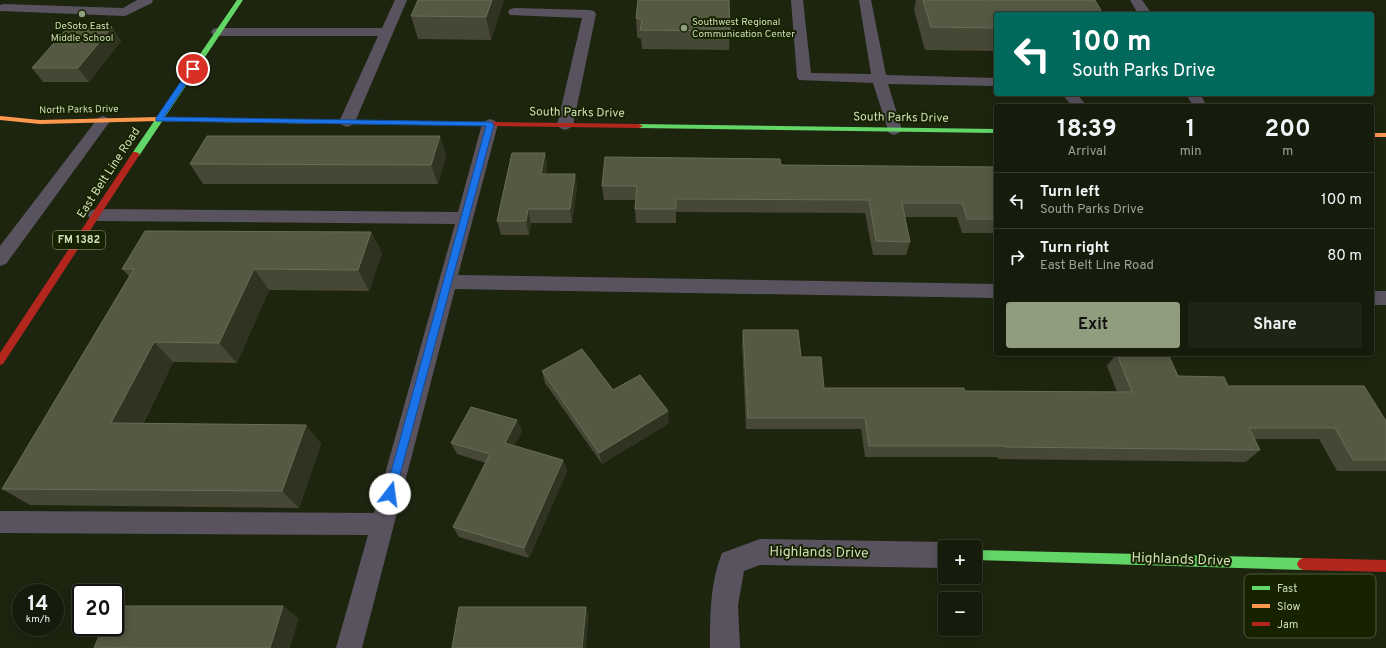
<!DOCTYPE html>
<html lang="en">
<head>
<meta charset="utf-8">
<style>
	body { margin:0; font-family:Overpass,sans-serif; background:#1f2514; color:#f1f3f6; height:100vh; display:flex; flex-direction:column; font-size:15px; white-space:nowrap }
	* { box-sizing:border-box; margin:0 }
	p { font-size:13px; color:#9ea19d }
	.icon { flex:none; width:22px; height:22px; fill:none; stroke:currentColor; stroke-width:2; stroke-linecap:round; stroke-linejoin:round }
	.map { position:relative; flex:1; overflow:hidden }
	.details { position:absolute; left:994px; top:104px; width:380px; height:252px; display:flex; flex-direction:column; background:#161c0b; border-radius:4px; box-shadow:0 2px 10px #0003,0 0 0 1px #353a2c }
	.details>* { flex:none }
	.guide { position:absolute; left:994px; top:12px; width:380px; height:84px; border-radius:4px; box-shadow:0 2px 10px #0003,0 0 0 1px #353a2c; background:#00695c; color:#fff; overflow:hidden }
	.controls { position:absolute; left:938px; top:540px; display:grid; gap:8px }
	.controls a { display:grid; place-items:center; width:44px; height:44px; border-radius:4px; background:#161c0b; box-shadow:0 2px 10px #0003,0 0 0 1px #353a2c; font-size:20px }
	.speed { position:absolute; left:12px; top:584px; display:flex; gap:8px; font-size:20px; font-weight:700; text-align:center }
	.speed>* { display:grid; place-content:center; width:52px; height:52px; border-radius:50%; background:#161c0b; box-shadow:0 2px 10px #0003,0 0 0 1px #353a2c; line-height:1 }
	.speed small { font-size:10px; font-weight:400 }
	.speed .limit { border:2px solid #111; border-radius:6px; background:#fff; color:#111 }
	.pin { position:absolute; display:grid; place-items:center; width:34px; height:34px; color:#fff; margin:-17px; border:2px solid #fff; border-radius:50%; box-shadow:0 1px 4px #0007 }
	.me { position:absolute; width:44px; margin:-22px; rotate:15deg; stroke-linejoin:round; filter:drop-shadow(0 0 3px #0008) }
	.turn { display:flex; align-items:center; gap:14px; height:84px; padding:0 12px; font-size:18px }
	.turn .icon { width:52px; height:52px; stroke-width:2.5 }
	.turn b { display:block; font-size:28px; line-height:34px }
	.eta { display:flex; justify-content:space-evenly; align-items:center; height:68px; text-align:center }
	.eta b { font-size:24px; font-weight:700; line-height:28px }
	.button { display:flex; gap:8px; margin-top:auto; padding:8px 12px }
	.button a { flex:1; height:46px; border-radius:4px; background:#919d7f; color:#111; font-size:16px; font-weight:700; line-height:46px; text-align:center }
	.button a+a { background:#1f2514; color:#f1f3f6 }
	ul { padding:0; list-style:none }
	li { display:flex; align-items:center; gap:12px; height:56px; padding:0 12px; border-top:1px solid #353a2c }
	li div { flex:1 }
	li b { display:block; font-size:15px }
	li em { font-style:normal }
	.map>svg:first-child { display:block }
	.lines { fill:none; stroke-linecap:round; stroke-linejoin:round }
	.lane { fill:#595360; fill-rule:evenodd }
	.street { fill:#595360; fill-rule:evenodd }
	.fast { fill:#63d668; fill-rule:evenodd }
	.slow { fill:#ff974d; fill-rule:evenodd }
	.jam { fill:#b3261e; fill-rule:evenodd }
	.wall { fill:#464735 }
	.shaded-wall { fill:#303320 }
	.building { fill:#555843; stroke:#686d56 }
	.route { fill:#1a73e8; stroke:#114b97 }
	.poi-dot { fill:#919d7f; stroke:#172300; stroke-width:1.5 }
	.labels { text-anchor:middle; dominant-baseline:central; stroke-width:4; stroke-linejoin:round; paint-order:stroke }
	.far-poi-label { font-size:10px; fill:#d0debb; stroke:#172300; text-anchor:start }
	.far-street-label { font-size:10px; fill:#d0debb; stroke:#172300 }
	.shield { fill:#172300; stroke:#98a683; stroke-width:1 }
	.shield-label { font-size:11px; font-weight:bold; fill:#d0debb }
	.street-label { font-size:12px; fill:#d0debb; stroke:#172300 }
	.near-street-label { font-size:14px; fill:#d0debb; stroke:#172300 }
	.key { fill:#172300; stroke:#4e5b38; stroke-width:1 }
	.key-label { font-size:11px; fill:#d0debb }
</style>
</head>
<body>
<div class="map">
<svg width="1386" height="648" viewBox="0 0 1386 648">
	<rect width="100%" height="100%" fill="#1d250f"/>
	<g class="lines">
		<g class="lane">
			<polygon points="137,0 153,0 152,3 125,16 0,11 0,5 4,4 123,8"/>
			<polygon points="395,0 407,0 355,122 352,125 347,127 342,125 339,122 378,36 218,36 213,35 211,32 213,29 218,28 382,28"/>
			<polygon points="791,0 803,0 811,73 871,74 859,0 871,0 886,75 996,78 996,86 888,84 902,130 899,133 894,135 889,133 873,83 799,80 797,77"/>
			<polygon points="1130,0 1142,0 1152,14 1138,14"/>
			<polygon points="515,8 589,10 594,11 596,14 573,125 570,128 565,130 560,128 557,125 582,18 510,15 508,12 510,9"/>
			<polygon points="1062,94 1077,94 1087,106 1072,106"/>
			<polygon points="1186,94 1200,94 1207,106 1193,106"/>
			<polygon points="103,116 108,118 111,121 108,124 6,264 0,266 0,246 98,118"/>
			<polygon points="490,119 495,121 498,124 458,275 996,284 996,298 455,289 362,648 336,648 368,535 0,533 0,511 374,513 455,224 96,221 90,219 88,215 90,211 96,209 458,212 482,124 485,121"/>
			<rect x="1372" y="291" width="14" height="14"/>
		</g>
		<path class="street" d="M760 539 945 542 955 547H945V568L760 565 744 571 738 605 740 648H710C710 616 710 583 722 553Z"/>
		<g class="fast">
			<polygon points="237,0 243,0 139,156 133,156 133,152"/>
			<polygon points="636,124 996,129 996,133 639,128 636,128"/>
			<polygon points="975,550 1303,558 1307,560 1309,564 1307,568 1303,570 975,560"/>
		</g>
		<g class="slow">
			<polygon points="0,116 40,120 159,117 335,120 339,122 335,124 159,121 40,124 0,120"/>
			<rect x="1372" y="133" width="14" height="4"/>
		</g>
		<g class="jam">
			<polygon points="332,120 639,124 643,126 639,128 335,124 331,122"/>
			<polygon points="133,152 136,152 140,154 3,364 0,365 0,353"/>
			<polygon points="1303,558 1386,560 1386,572 1303,570 1299,568 1297,564 1299,560"/>
		</g>
	</g>
	<g class="wall">
		<polygon points="418,0 504,0 491,40 418,39 411,16"/>
		<polygon points="916,0 1095,0 996,14 996,51 925,50 914,10"/>
		<polygon points="636,18 730,31 729,50 642,49 641,39 637,37"/>
		<polygon points="112,27 121,41 89,82 43,82 32,68"/>
		<polygon points="545,153 547,167 546,174 575,174 577,187 572,223 531,223 529,235 501,235 497,221"/>
		<polygon points="446,155 438,184 203,184 190,164"/>
		<polygon points="781,165 996,167 996,233 962,233 957,217 905,217 910,242 906,255 873,255 865,213 676,212 676,223 636,223 635,209 636,200 604,200 602,186"/>
		<polygon points="371,232 382,253 369,291 269,290 237,363 173,362 143,424 306,425 321,444 299,508 30,505 2,489 129,276 122,269"/>
		<polygon points="743,330 801,357 824,388 965,391 1117,392 1107,366 1116,354 1168,354 1178,376 1228,386 1386,421 1386,471 1337,471 1319,439 1255,439 1260,450 1246,462 998,459 997,457 865,457 861,429 746,429 742,343"/>
		<polygon points="542,371 613,390 669,423 602,464 545,383"/>
		<polygon points="517,420 522,431 514,446 563,460 567,471 529,558 459,537 453,527 486,463 457,454 451,443"/>
	</g>
	<g class="shaded-wall">
		<polygon points="492,0 504,0 491,40 486,17"/>
		<polygon points="112,27 121,41 89,82 78,68"/>
		<polygon points="440,136 446,155 438,184 431,165"/>
		<polygon points="545,153 547,167 544,187 541,174"/>
		<polygon points="575,174 577,187 572,223 570,209"/>
		<polygon points="528,209 531,223 529,235 526,221"/>
		<polygon points="371,232 382,253 369,291 358,270"/>
		<polygon points="254,269 269,290 237,363 219,343"/>
		<polygon points="154,342 173,362 133,442 111,423"/>
		<polygon points="668,411 669,423 602,464 599,453"/>
		<polygon points="517,420 522,431 510,454 505,443"/>
		<polygon points="306,425 321,444 299,508 282,491"/>
		<polygon points="563,460 567,471 529,558 524,548"/>
		<polygon points="283,606 299,618 290,648 270,648"/>
		<polygon points="586,607 589,615 586,648 582,648"/>
	</g>
	<g class="building">
		<polygon points="418,0 492,0 486,17 411,16"/>
		<polygon points="638,0 729,0 730,31 640,30 642,20 636,18"/>
		<polygon points="923,0 1095,0 1103,14 996,14 996,28 931,27"/>
		<polygon points="68,27 112,27 78,68 32,68"/>
		<polygon points="207,136 440,136 431,165 190,164"/>
		<polygon points="512,153 545,153 541,174 575,174 570,209 528,209 526,221 497,221"/>
		<polygon points="605,157 780,159 781,165 996,167 996,219 967,219 962,203 902,203 910,242 876,241 869,200 676,199 676,209 635,209 637,186 602,186"/>
		<polygon points="145,231 371,232 358,270 254,269 219,343 154,342 111,423 306,425 282,491 2,489 134,269 122,269"/>
		<polygon points="743,330 798,330 801,357 821,357 824,388 964,388 965,391 1132,392 1117,354 1168,354 1178,376 1224,377 1228,386 1364,386 1386,421 1386,460 1353,460 1335,428 1249,428 1260,450 1006,447 1005,446 869,446 865,418 748,418"/>
		<polygon points="582,349 613,390 640,375 668,411 599,453 542,371"/>
		<polygon points="471,407 517,420 505,443 563,460 524,548 453,527 490,454 451,443"/>
		<polygon points="115,606 283,606 270,648 94,648 103,627 115,627"/>
		<polygon points="459,607 586,607 582,648 452,648"/>
	</g>
	<polygon class="route" points="193,67 196,69 164,117 490,122 494,124 394,497 390,498 387,497 385,494 486,126 156,121 156,118 190,68"/>
	<g class="poi-dot">
		<circle cx="82" cy="14" r="4"/>
		<circle cx="684" cy="28" r="4"/>
	</g>
	<g class="labels">
		<g class="far-poi-label">
			<text x="692" y="22">Southwest Regional<tspan x="692" dy="12">Communication Center</tspan></text>
			<text x="82" y="26" text-anchor="middle">DeSoto East<tspan x="82" dy="12">Middle School</tspan></text>
		</g>
		<g class="far-street-label">
			<text transform="translate(79 110) rotate(-1)">North Parks Drive</text>
		</g>
		<rect class="shield" x="53" y="231" width="52" height="18" rx="3"/>
		<g class="shield-label">
			<text x="79" y="240">FM 1382</text>
		</g>
		<g class="street-label">
			<text transform="translate(577 113) rotate(1)">South Parks Drive</text>
			<text transform="translate(901 118) rotate(1)">South Parks Drive</text>
			<text transform="translate(109 173) rotate(-57)">East Belt Line Road</text>
		</g>
		<g class="near-street-label">
			<text transform="translate(819 553) rotate(1)">Highlands Drive</text>
			<text transform="translate(1181 560) rotate(2)">Highlands Drive</text>
		</g>
	</g>
	<rect x="1244" y="574" width="132" height="64" rx="6" class="key"/>
	<rect x="1252" y="586" width="18" height="4" fill="#63d668"/>
	<rect x="1252" y="604" width="18" height="4" fill="#ff974d"/>
	<rect x="1252" y="622" width="18" height="4" fill="#b3261e"/>
	<g class="key-label">
		<text x="1277" y="592">Fast</text>
		<text x="1277" y="610">Slow</text>
		<text x="1277" y="628">Jam</text>
	</g>
</svg>
<div class="controls">
<a>+</a>
<a>−</a>
</div>
<div class="speed"><div>14<small>km/h</small></div><div class="limit">20</div></div>
<div class="pin" style="left:193px;top:69px;background:#d93025"><svg class="icon" aria-label="arrive" viewBox="0 0 24 24"><path d="M6 21V4h12l-3 4 3 4H6"/></svg></div>
<svg class="me" style="left:390px;top:494px" viewBox="-20 -20 40 40"><circle r="19" fill="#fff"/><path d="M0-13L10 11 0 6-10 11z" fill="#1a73e8"/></svg>
<div class="guide">
<div class="turn"><svg class="icon" aria-label="left" viewBox="0 0 24 24"><path d="M17 20v-9H6M10 6l-5 5 5 5"/></svg><div><b>100 m</b>South Parks Drive</div></div>
</div>
<section class="details">
<div class="eta">
<div><b>18:39</b><p>Arrival</p></div>
<div><b>1</b><p>min</p></div>
<div><b>200</b><p>m</p></div>
</div>
<ul>
<li><svg class="icon" aria-label="left" viewBox="0 0 24 24"><path d="M17 20v-9H6M10 6l-5 5 5 5"/></svg><div><b>Turn left</b><p>South Parks Drive</p></div><em>100 m</em></li>
<li><svg class="icon" aria-label="right" viewBox="0 0 24 24"><path d="M7 20v-9h11M14 6l5 5-5 5"/></svg><div><b>Turn right</b><p>East Belt Line Road</p></div><em>80 m</em></li>
</ul>
<div class="button"><a>Exit</a><a>Share</a></div>
</section>
</div>
</body>
</html>
